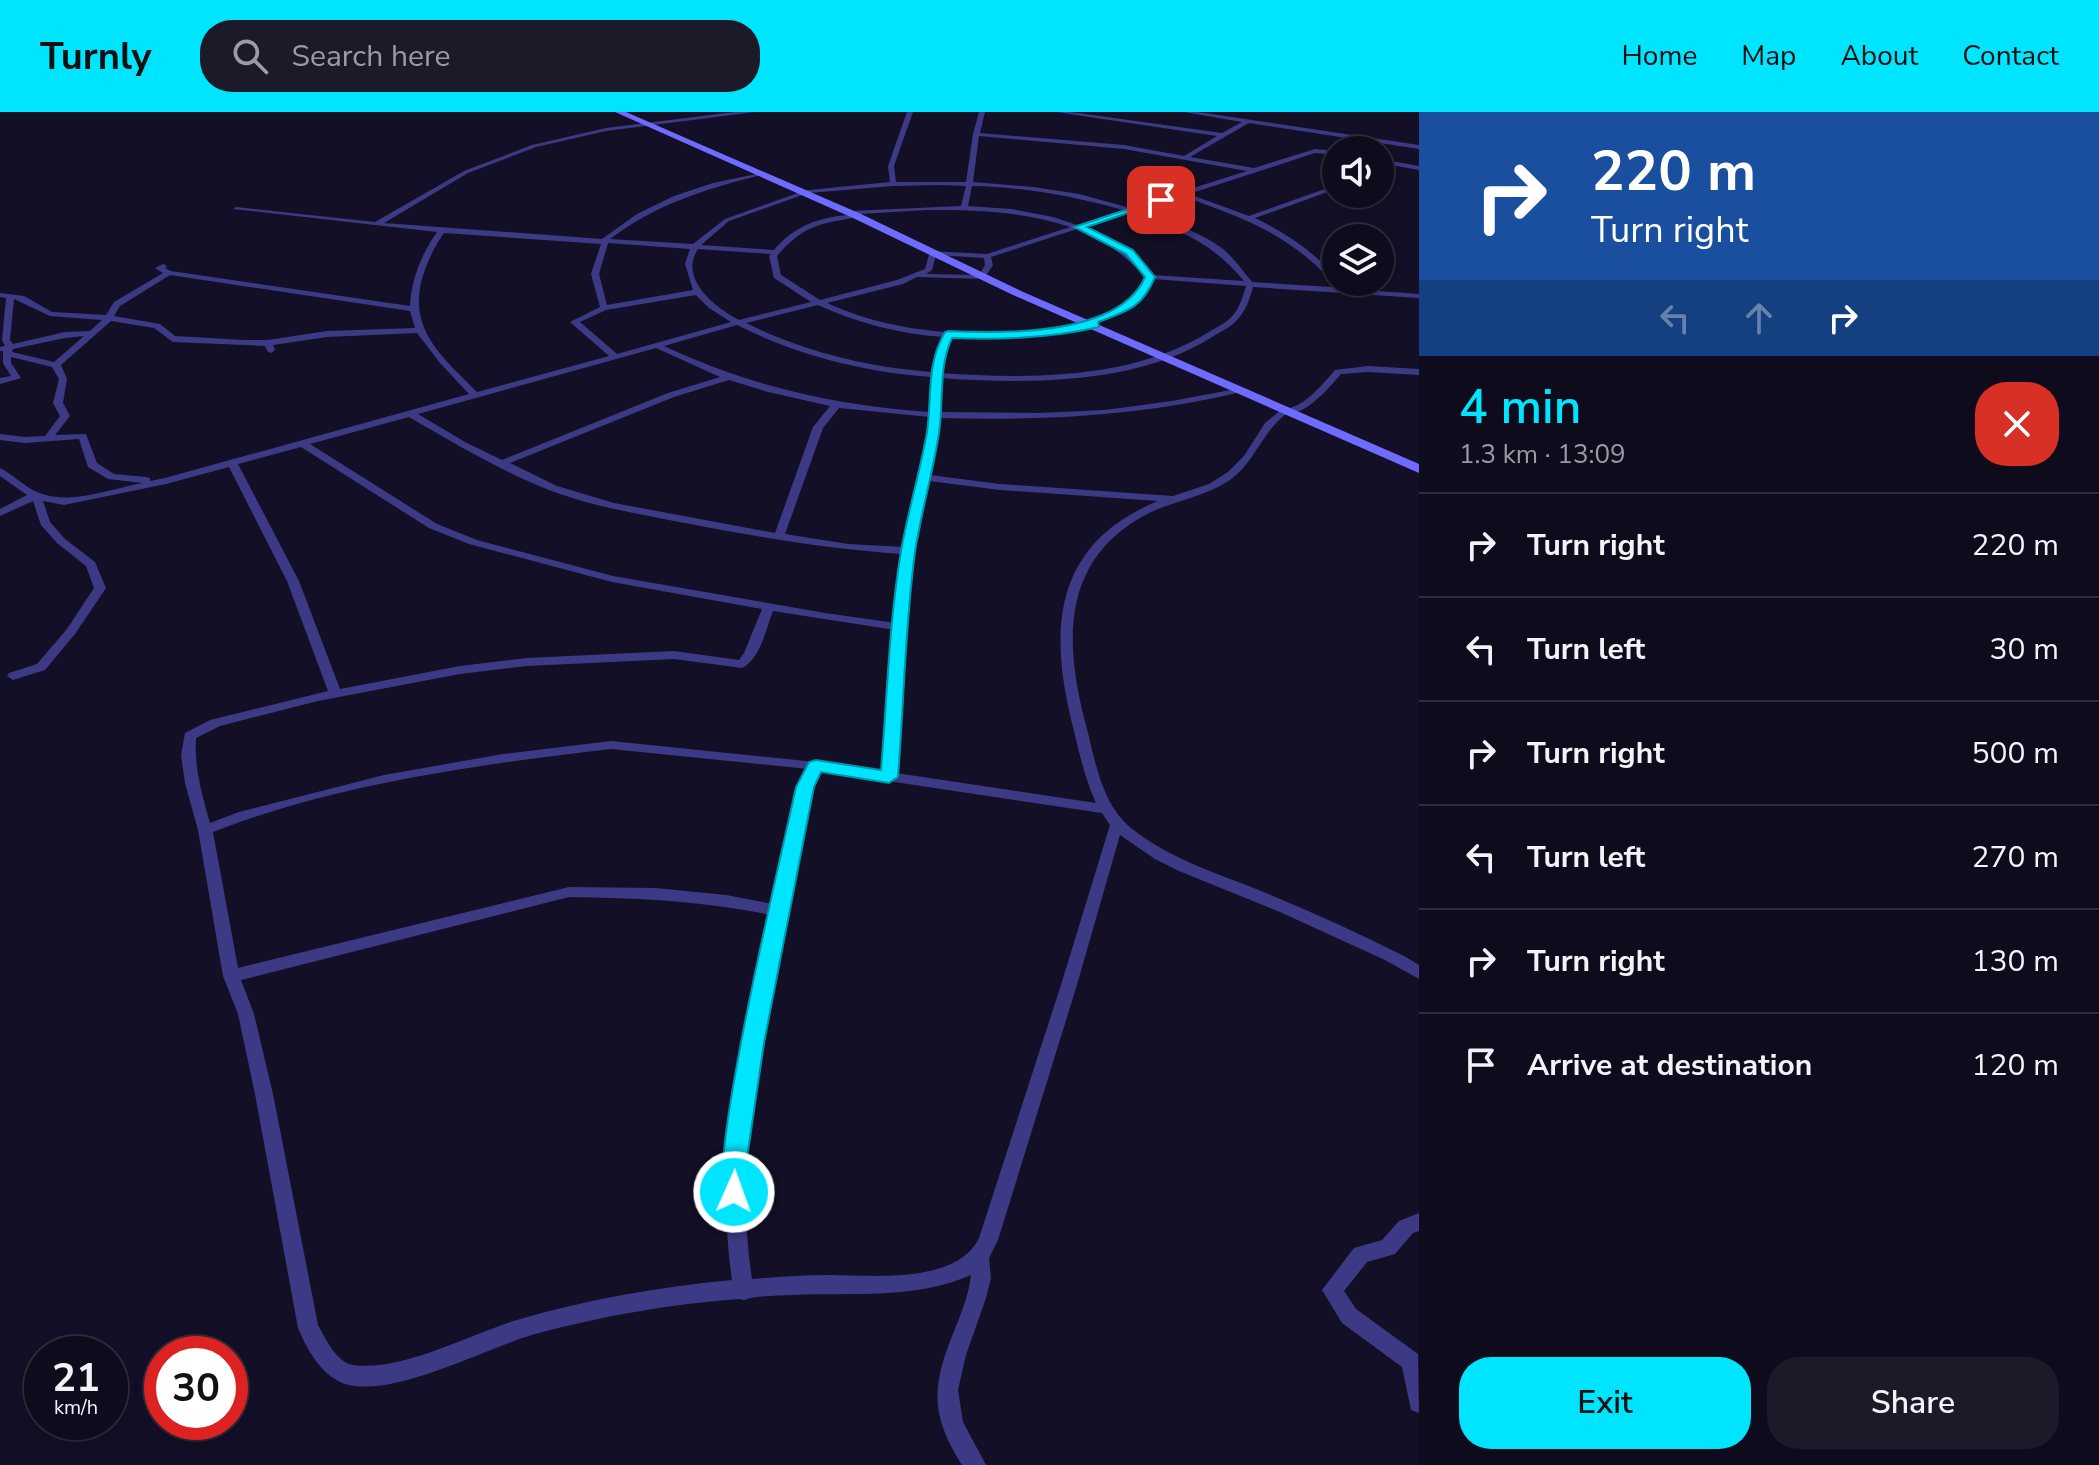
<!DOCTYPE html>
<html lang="en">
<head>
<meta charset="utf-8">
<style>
	body { margin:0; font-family:"Nunito Sans",sans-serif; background:#1c1929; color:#f1f3f6; height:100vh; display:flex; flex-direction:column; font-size:30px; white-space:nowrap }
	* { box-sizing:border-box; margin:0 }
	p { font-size:26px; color:#9b9ba3 }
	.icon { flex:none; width:44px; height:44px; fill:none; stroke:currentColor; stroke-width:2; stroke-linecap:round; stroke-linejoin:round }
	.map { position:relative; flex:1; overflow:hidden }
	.details { display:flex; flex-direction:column; background:#0e0b1c; width:680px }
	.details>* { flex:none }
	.hud { background:#1a4fa0; color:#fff; overflow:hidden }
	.buttons { position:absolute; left:1322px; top:24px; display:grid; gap:16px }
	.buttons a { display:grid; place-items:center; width:72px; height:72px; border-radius:50%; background:#0e0b1c; box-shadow:0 4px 12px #0003,0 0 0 2px #2e2b3b; font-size:40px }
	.speed { position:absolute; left:24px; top:1224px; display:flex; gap:16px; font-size:40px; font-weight:700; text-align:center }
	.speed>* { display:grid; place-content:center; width:104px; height:104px; border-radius:50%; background:#0e0b1c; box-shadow:0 4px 12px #0003,0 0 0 2px #2e2b3b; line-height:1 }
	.speed small { font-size:20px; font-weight:400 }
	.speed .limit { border:12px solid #d22; background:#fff; color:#111 }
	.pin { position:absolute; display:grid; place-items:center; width:68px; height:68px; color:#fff; margin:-34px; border-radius:16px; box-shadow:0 4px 12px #0006 }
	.me { position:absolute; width:88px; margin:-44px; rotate:2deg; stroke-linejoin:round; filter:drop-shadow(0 0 6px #0008) }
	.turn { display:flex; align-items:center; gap:28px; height:168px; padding:0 40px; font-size:36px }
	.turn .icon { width:104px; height:104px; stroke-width:2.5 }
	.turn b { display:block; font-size:56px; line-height:68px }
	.lanes { display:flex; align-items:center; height:76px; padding:0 40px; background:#0003; justify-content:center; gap:40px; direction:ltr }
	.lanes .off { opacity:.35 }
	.round { display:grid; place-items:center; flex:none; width:84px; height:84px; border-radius:32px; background:#1c1929 }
	.summary { display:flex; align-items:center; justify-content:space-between; height:136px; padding:0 40px }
	h1 { font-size:48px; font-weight:600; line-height:60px; color:#00e5ff }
	.action { display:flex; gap:16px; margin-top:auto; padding:16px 40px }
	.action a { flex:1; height:92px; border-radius:32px; background:#00e5ff; color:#111; font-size:32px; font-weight:600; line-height:92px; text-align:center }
	.action a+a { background:#1c1929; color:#f1f3f6 }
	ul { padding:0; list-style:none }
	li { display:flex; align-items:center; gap:24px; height:104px; padding:0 40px; border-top:2px solid #2e2b3b }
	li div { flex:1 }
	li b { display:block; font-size:30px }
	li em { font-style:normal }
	header { display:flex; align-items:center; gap:48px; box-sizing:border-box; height:112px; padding:0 40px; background:#00e5ff; color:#111 }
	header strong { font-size:38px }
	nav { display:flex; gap:44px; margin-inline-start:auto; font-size:28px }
	.search { width:560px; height:72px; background:#1c1929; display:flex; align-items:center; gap:20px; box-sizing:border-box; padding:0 28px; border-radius:32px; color:#9b9ba3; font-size:30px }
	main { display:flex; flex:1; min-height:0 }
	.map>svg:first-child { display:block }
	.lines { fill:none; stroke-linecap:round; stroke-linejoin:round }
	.street { fill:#3d3a85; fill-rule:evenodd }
	.secondary { fill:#6f6bff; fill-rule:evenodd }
	.route { fill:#00e5ff; stroke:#0095a6; stroke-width:2 }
</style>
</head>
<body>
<header>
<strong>Turnly</strong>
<div class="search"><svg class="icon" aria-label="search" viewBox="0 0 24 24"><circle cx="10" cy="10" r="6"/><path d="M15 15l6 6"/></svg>Search here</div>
<nav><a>Home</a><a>Map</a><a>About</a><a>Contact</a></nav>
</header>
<main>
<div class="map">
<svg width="1419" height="1353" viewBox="0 0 1419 1353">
	<rect width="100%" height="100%" fill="#130f26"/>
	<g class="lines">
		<g class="street">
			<path d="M734 0H755L606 19 536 35 468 61 384 111 602 127 637 102 674 84 713 71 761 61V63C706 77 656 92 610 127L693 132 725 107 798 81 799 79 890 70 888 54 907 0H913L894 54 896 70H966L973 22 979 0H985L980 21 1124 33 1184 44 1217 24 1056 0H1071L1222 21 1242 10 1184 0H1198L1419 33V37L1249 11 1190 45 1254 56 1315 37 1336 39V43L1315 41 1189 82 1249 104 1336 73V77L1255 106C1286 121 1313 139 1336 165V170H1340L1338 176 1419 182V186L1253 175C1250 186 1246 199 1237 208 1231 215 1220 220 1212 225 1137 273 1026 272 940 266V300L1039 301 1105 298 1172 289 1241 276V280C1142 304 1042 309 939 306L930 363 1000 372 1173 384 1209 372 1228 360 1244 344 1265 311 1282 297C1303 297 1321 274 1335 258L1368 254 1419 257V263L1368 260 1341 262C1329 276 1305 304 1286 302 1261 321 1254 353 1227 370 1203 385 1174 389 1149 401 1059 447 1064 533 1087 617 1096 653 1103 696 1135 719 1174 749 1220 762 1266 781 1312 800 1359 821 1404 844L1419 853V867L1385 848 1280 800 1179 759 1155 747 1120 723 1076 876 998 1128 989 1146 991 1166 986 1186 966 1243 958 1278 963 1310 986 1353H962C929 1300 932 1273 955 1217 962 1199 969 1182 971 1163 914 1188 854 1180 793 1183 777 1184 759 1183 744 1188L739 1187C670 1192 602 1204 535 1222 486 1236 398 1284 349 1273 322 1266 308 1239 298 1216L255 982 238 902 223 864 198 718 185 671 181 643 185 621 210 608 328 579 287 469 229 355 166 372 64 393 43 389 50 410 65 427 95 450 106 476 75 522 45 558 13 568 7 564 9 561 37 552 67 517 94 476 86 454 57 431 41 413 33 389 0 404V397L27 383 0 364V356C13 362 23 374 37 380 69 394 110 377 143 371L108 367 88 355 79 327 25 331 0 328V322L25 325 45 324 60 304 53 291 59 267 52 255 11 245V251L21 266 0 272V266L11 264 3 251V239H0V235L5 234 2 228 6 186 0 185V181L24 184 52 200 106 203 114 190 163 161 155 156 163 152 167 154 165 156 171 159 410 194C411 168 422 141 437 120L233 97 236 95 375 110 464 59 532 33 606 16ZM979 24 1124 37 1247 59 1130 96 1079 82 1033 75 973 70ZM940 73 966 74 961 94 851 99 848 101 849 103C819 105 794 114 774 138L701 133 729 109 808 81 893 74ZM972 74C1023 75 1074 84 1123 98L1077 113 1053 105 1011 97 968 94ZM1182 84C1241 105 1290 122 1332 170L1331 175 1252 170C1243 159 1234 146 1223 137 1198 118 1165 109 1136 98ZM927 98C975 98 1024 99 1070 115L987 142 930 139 925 157 897 168 820 188 781 163 777 144C803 113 822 111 859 105V102ZM1130 101C1179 119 1209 127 1244 169L1152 163 1126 137 1084 115ZM1077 117C1105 127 1126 145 1146 165 1133 191 1112 199 1086 208V211C998 226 909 228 827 191L903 172 917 165 984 167 993 153 991 145ZM444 121 601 132 591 162 600 195 570 210 609 244 477 280C444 246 408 219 422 167 427 150 434 135 444 121ZM608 131 690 137 685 152 693 178 607 193 599 162ZM698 137 771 142 769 144 774 166 811 190 739 208C716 196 678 167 698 137ZM936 143 984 146 985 153 979 163 926 162 932 158ZM170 163 410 199 415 216 327 219 268 228H244L175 224 160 212 114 204 120 194ZM1153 167 1246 174C1243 184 1240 194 1234 202 1228 210 1217 215 1209 220 1131 268 1028 267 940 261V253L951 226H1014L1098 214 1097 210C1121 201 1141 192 1153 167ZM696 183 709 196 731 210 617 242 580 210 606 198ZM14 187 50 204 102 208 90 219 65 220 13 232 10 228ZM818 193C858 211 899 222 943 225L932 253 931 260C867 255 804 240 746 211ZM111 209 154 216 173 230 265 234 268 240 271 241 275 238 273 233 327 225 417 221 440 251 469 282 165 366 150 369V366L146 365 114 362 97 351 86 322 55 323 70 304 63 291 67 267 61 253ZM737 213C798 244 864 260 931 265L930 300C834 293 752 275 664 234ZM84 224 54 250 12 240 13 237 65 226ZM656 236 720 265 668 281 502 348 465 330 418 302ZM729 268 768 280 830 294 813 315 775 421 614 391 557 374 510 351 674 285ZM839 296 930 305 908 429 904 435 848 432 785 422 823 316ZM409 305C454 331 501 359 549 378 593 395 640 402 685 411 757 425 829 437 902 442L896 511 825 501 613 464 477 428 437 412 310 332ZM301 335 429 416 469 432 612 470 762 497 744 541 739 548 674 539 527 546 460 554 340 577 299 469 238 352ZM929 369 1000 378 1158 389C1053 432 1048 517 1073 615 1079 640 1085 667 1096 691L896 661 914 439 918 429ZM773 499 895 518 883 659 816 650 611 629 503 642 384 663 239 700 210 711C202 682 194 656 196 626L220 614 318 589 460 562 527 554 674 547 742 556C760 547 766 517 773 499ZM611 637 808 657 789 708 773 792 726 783 655 776 569 775 238 856 213 720C339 671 477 653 611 637ZM821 659 1102 701 1110 713 1060 876 979 1126C956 1173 871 1163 828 1163 802 1163 777 1165 752 1167 735 1059 756 955 777 850 785 809 792 769 799 728L809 689ZM569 785C638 786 704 789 771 803 747 927 713 1041 732 1168 660 1175 587 1187 517 1208 470 1222 402 1260 353 1253 336 1250 326 1227 318 1213L273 982 254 902 241 868Z"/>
			<polygon points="1380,47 1419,54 1419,58 1380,51"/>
			<polygon points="1419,1101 1419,1119 1413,1121 1395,1142 1367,1150 1344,1179 1356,1197 1418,1242 1419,1301 1411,1298 1402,1255 1342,1211 1322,1178 1354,1136 1382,1128 1399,1109"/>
		</g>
		<polygon class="secondary" points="615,0 626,0 861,102 1021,179 1419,352 1419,361 1013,183 853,106"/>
	</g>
	<path class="route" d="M1158 87 1166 88 1087 115 1133 138 1155 165C1142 196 1128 199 1098 210L1099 215C1052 226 1000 228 952 226 938 256 944 289 939 321 933 361 921 400 915 440 905 514 904 590 898 665L889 671 821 660 814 675 764 931 746 1053V1080L743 1088 734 1091 725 1088C707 1050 783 737 796 675L809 650 816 648 881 658C887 586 889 511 901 439 908 399 920 360 927 320 932 285 926 252 945 220L948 219C1006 222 1120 223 1145 165L1126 142 1074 115Z"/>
</svg>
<div class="buttons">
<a><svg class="icon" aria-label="sound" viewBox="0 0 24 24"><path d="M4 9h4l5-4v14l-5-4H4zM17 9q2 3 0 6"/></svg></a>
<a><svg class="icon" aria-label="layers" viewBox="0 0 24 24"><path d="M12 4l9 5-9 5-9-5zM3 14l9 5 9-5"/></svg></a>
</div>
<div class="speed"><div>21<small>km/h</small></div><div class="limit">30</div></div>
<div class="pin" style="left:1161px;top:88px;background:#d93025"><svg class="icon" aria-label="arrive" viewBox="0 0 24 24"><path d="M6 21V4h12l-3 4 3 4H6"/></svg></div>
<svg class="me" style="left:734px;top:1080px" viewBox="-20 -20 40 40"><circle r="17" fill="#00e5ff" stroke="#fff" stroke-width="3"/><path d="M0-11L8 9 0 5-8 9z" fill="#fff"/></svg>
</div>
<section class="details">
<div class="hud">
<div class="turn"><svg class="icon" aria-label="right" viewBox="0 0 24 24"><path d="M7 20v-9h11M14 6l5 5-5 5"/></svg><div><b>220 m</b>Turn right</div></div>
<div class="lanes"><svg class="icon off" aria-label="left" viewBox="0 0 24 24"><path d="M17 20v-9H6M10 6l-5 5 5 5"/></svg><svg class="icon off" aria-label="ahead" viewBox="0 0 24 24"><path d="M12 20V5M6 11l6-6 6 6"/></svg><svg class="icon" aria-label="right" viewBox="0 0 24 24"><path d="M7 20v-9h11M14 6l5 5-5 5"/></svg></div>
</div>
<div class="summary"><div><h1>4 min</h1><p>1.3 km · 13:09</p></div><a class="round" style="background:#d93025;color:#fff"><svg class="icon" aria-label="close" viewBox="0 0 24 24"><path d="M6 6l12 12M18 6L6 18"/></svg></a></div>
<ul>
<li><svg class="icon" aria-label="right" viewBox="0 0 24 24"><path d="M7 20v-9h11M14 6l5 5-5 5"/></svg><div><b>Turn right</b></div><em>220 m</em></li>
<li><svg class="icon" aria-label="left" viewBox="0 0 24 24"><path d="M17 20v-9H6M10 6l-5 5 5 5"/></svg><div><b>Turn left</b></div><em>30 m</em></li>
<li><svg class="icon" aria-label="right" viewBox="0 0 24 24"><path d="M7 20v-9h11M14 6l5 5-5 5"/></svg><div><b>Turn right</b></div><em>500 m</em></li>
<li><svg class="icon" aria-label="left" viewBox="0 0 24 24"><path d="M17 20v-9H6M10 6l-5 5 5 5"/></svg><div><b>Turn left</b></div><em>270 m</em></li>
<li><svg class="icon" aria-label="right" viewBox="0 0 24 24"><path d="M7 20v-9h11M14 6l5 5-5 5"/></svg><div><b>Turn right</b></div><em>130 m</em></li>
<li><svg class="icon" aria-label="arrive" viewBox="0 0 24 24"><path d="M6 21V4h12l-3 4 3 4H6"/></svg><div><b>Arrive at destination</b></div><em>120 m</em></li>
</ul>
<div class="action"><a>Exit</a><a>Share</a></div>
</section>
</main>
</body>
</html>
